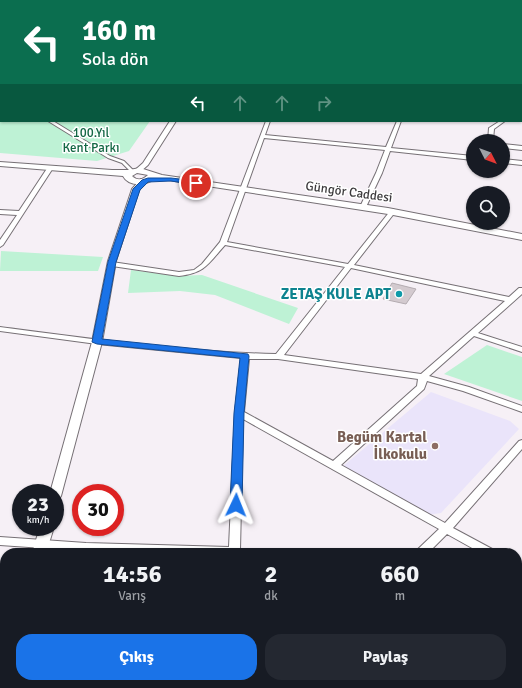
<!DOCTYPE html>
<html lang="tr">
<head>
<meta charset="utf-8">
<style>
	body { margin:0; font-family:Signika,sans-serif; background:#242831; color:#f1f3f6; height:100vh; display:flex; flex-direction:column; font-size:15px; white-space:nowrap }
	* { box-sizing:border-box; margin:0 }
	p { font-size:13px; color:#9ea1a6 }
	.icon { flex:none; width:22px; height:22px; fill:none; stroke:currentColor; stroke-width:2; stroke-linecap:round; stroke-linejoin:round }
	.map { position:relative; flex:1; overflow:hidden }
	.panel { position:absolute; left:0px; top:548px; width:522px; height:140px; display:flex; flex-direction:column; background:#171b24; border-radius:16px 16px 0 0; box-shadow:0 1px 3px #0004 }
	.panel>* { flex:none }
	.guide { position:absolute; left:0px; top:0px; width:522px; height:122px; box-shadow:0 1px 3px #0004; background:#0b6e4f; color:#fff; overflow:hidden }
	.needle { width:26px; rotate:132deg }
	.controls { position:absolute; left:466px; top:134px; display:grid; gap:8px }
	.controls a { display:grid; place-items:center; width:44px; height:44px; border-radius:50%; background:#171b24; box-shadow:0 1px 3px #0004; font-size:20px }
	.speed { position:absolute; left:12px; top:484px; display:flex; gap:8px; font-size:20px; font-weight:700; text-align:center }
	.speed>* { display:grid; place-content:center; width:52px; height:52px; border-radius:50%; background:#171b24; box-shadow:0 1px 3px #0004; line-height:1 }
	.speed small { font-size:10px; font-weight:400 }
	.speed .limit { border:6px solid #d22; background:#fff; color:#111 }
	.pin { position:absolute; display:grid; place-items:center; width:34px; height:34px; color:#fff; margin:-17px; border:2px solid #fff; border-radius:50%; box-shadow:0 1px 4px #0007 }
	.me { position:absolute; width:44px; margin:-22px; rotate:2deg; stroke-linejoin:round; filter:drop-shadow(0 0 3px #0008) }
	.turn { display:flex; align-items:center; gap:14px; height:84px; padding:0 16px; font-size:18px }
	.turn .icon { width:52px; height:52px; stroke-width:2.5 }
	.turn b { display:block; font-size:28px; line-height:34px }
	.lanes { display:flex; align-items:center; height:38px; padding:0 16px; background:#0003; justify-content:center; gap:20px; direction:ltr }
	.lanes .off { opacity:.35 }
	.eta { display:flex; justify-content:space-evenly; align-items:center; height:68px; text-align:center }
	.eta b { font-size:24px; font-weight:800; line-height:28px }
	.primary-button { display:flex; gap:8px; margin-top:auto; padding:8px 16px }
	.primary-button a { flex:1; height:46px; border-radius:16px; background:#1a73e8; color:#fff; font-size:16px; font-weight:800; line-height:46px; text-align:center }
	.primary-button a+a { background:#242831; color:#f1f3f6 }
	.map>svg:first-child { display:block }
	.education { fill:#eae4fa }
	.green { fill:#bef2d5 }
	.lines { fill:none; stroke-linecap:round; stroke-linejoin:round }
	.stream { stroke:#71cdda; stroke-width:1 }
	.canal { fill:#71cdda; fill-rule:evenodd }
	.building { fill:#d3cacf; stroke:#b4acb1 }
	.pedestrian-casing { stroke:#767075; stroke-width:2 }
	.minor-casing { stroke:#767075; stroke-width:2 }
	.tertiary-casing { stroke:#767075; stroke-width:2 }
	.secondary-casing { stroke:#767075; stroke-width:2 }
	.pedestrian { fill:#fff; fill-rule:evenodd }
	.minor { fill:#fff; fill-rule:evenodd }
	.tertiary { fill:#fff; fill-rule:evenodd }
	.secondary { fill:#fff; fill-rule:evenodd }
	.route { fill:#1a73e8; stroke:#114b97 }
	.culture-dot { fill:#0f9aa8; stroke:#fff; stroke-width:1.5 }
	.education-dot { fill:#8d6e63; stroke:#fff; stroke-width:1.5 }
	.labels { text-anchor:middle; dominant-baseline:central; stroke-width:3; stroke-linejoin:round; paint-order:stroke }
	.far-park-label { font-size:13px; fill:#146845; stroke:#fff }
	.far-street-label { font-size:13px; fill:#3d3b3d; stroke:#fff }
	.culture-label { font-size:15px; font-weight:bold; fill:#0d838f; stroke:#fff; text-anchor:end }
	.education-label { font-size:15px; font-weight:bold; fill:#785e54; stroke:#fff; text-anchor:end }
</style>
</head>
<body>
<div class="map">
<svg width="522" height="688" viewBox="0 0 522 688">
	<rect width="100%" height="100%" fill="#f6f0f6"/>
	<polygon class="education" points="431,392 510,421 519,429 441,513 428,515 342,467"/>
	<g class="green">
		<polygon points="0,24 1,121 150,121 129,151 97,161 0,153"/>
		<polygon points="1,251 103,257 98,271 0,271"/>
		<polygon points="131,270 177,276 202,275 298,308 289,324 215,295 180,291 128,293"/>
		<polygon points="487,345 522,357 522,401 444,374"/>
	</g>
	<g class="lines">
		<polyline class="stream" points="434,1 438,0"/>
		<rect class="canal" x="0" y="108" width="1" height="4"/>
	</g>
	<polygon class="building" points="392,283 416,289 406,304 383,299"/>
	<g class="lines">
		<defs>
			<g id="pedestrian">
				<rect x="0" y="95" width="1" height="2"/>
				<polygon points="48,121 53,121 110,156 124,161 135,172 132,173 122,163 108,158"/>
			</g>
			<g id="minor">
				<polygon points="439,0 446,1 437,1"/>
				<rect x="0" y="3" width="1" height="2"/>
				<rect x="521" y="8" width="1" height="2"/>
				<rect x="521" y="77" width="1" height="2"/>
				<rect x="521" y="114" width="1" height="2"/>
				<path d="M266 121H270L265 135 386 147 397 121H401L391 148 473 156V160L390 151 382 173 366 207 363 209 360 207 376 173 385 150 264 138 227 242 348 264 391 210 393 209 396 211 354 265 509 297 519 288H522V294L478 333 522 347V352L474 336 429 376 469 387 522 406V412L463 391 427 381 424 389 341 465 445 523 519 441 522 440V449L453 528 494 550 495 553H481L447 534 428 553H416L417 550 439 529 243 419 240 550 241 553H136L86 551 0 545V537L86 543 229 547 235 413 241 358 97 344 0 331V327C91 339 184 352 276 354L345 267 225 245C208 264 205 273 179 276L112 266 109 264 112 262 179 272 194 270 202 264 220 242ZM351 268 505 301 421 374 284 355ZM249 359H278L418 379 417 386 333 461 244 412Z"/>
				<polygon points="500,121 505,121 494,129 493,140 488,141 489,128"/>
				<polygon points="503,144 522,146 522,150 503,148"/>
				<polygon points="503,159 522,161 522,165 503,163"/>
				<polygon points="48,167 53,168 3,245 0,247 0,240 17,215 0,214 0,210 19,211"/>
				<polygon points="517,563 522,565 522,576 517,574"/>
				<polygon points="522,604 522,618 517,621 517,607"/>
				<polygon points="291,683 305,683 303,688 289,688"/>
				<polygon points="468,683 480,683 478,688 466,688"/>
			</g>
			<g id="tertiary">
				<rect x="521" y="96" width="1" height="4"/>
				<polygon points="170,121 176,121 148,165 140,172 136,172 134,171 143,163"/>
				<polygon points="141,179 147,179 148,181 139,190 116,261 102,342 61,496 59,499 55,501 55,493 50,493 92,342 108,261 132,189"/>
				<polygon points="40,527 54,527 46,553 32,553"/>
				<polygon points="5,671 5,683 11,683 10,688 0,688 0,673"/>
			</g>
			<g id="secondary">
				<rect x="0" y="6" width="1" height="2"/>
				<rect x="0" y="15" width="1" height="4"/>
				<rect x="521" y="47" width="1" height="4"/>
				<path d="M0 162 112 170H129L140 168 162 175 388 208 522 234V240L388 214 155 178C146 186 129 187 123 176L0 166ZM137 173 148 175C143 180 137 181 132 176Z"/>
			</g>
		</defs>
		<use href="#pedestrian" class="pedestrian-casing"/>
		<use href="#minor" class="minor-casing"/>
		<use href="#tertiary" class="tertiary-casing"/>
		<use href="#secondary" class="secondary-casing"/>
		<use href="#pedestrian" class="pedestrian"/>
		<use href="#minor" class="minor"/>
		<use href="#tertiary" class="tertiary"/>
		<use href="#secondary" class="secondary"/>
	</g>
	<polygon class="route" points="148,178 171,178 196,181 200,183 196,185 171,181 148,182 140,190 116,262 102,339 248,354 249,356 244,413 242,505 240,508 236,510 232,508 230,505 234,413 240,358 97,344 92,342 108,262 133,189 142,180"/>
	<circle class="culture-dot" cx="399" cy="294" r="4"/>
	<circle class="education-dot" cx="435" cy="446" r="4"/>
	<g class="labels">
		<g class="far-park-label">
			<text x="91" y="133">100.Yıl<tspan x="91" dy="15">Kent Parkı</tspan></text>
		</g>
		<g class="far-street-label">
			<text transform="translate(349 192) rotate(8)">Güngör Caddesi</text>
		</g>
		<g class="culture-label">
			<text x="391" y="294">ZETAŞ KULE APT</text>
		</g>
		<g class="education-label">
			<text x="427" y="437">Begüm Kartal<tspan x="427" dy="17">İlkokulu</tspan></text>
		</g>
	</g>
</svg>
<div class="controls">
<a><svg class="needle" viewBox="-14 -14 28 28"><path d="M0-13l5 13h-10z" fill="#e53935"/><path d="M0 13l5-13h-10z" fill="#9ea1a6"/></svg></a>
<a><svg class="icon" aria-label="search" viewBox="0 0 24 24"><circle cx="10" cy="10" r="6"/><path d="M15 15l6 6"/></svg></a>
</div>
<div class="speed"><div>23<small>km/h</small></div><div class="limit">30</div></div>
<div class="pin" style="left:196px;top:183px;background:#d93025"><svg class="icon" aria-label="arrive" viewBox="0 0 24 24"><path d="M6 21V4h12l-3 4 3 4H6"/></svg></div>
<svg class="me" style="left:236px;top:505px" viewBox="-20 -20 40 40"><path d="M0-17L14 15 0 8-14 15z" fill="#1a73e8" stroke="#fff" stroke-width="4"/></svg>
<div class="guide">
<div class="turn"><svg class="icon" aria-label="left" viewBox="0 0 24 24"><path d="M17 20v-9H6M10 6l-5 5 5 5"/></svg><div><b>160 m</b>Sola dön</div></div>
<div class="lanes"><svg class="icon" aria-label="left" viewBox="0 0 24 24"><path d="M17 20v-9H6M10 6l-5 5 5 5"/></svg><svg class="icon off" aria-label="ahead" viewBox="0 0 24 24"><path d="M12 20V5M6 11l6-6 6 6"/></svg><svg class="icon off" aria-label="ahead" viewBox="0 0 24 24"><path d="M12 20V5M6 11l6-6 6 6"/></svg><svg class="icon off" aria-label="right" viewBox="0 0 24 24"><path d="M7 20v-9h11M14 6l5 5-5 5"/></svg></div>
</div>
<section class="panel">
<div class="eta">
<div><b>14:56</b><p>Varış</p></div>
<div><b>2</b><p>dk</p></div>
<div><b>660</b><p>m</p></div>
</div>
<div class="primary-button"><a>Çıkış</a><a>Paylaş</a></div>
</section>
</div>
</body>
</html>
